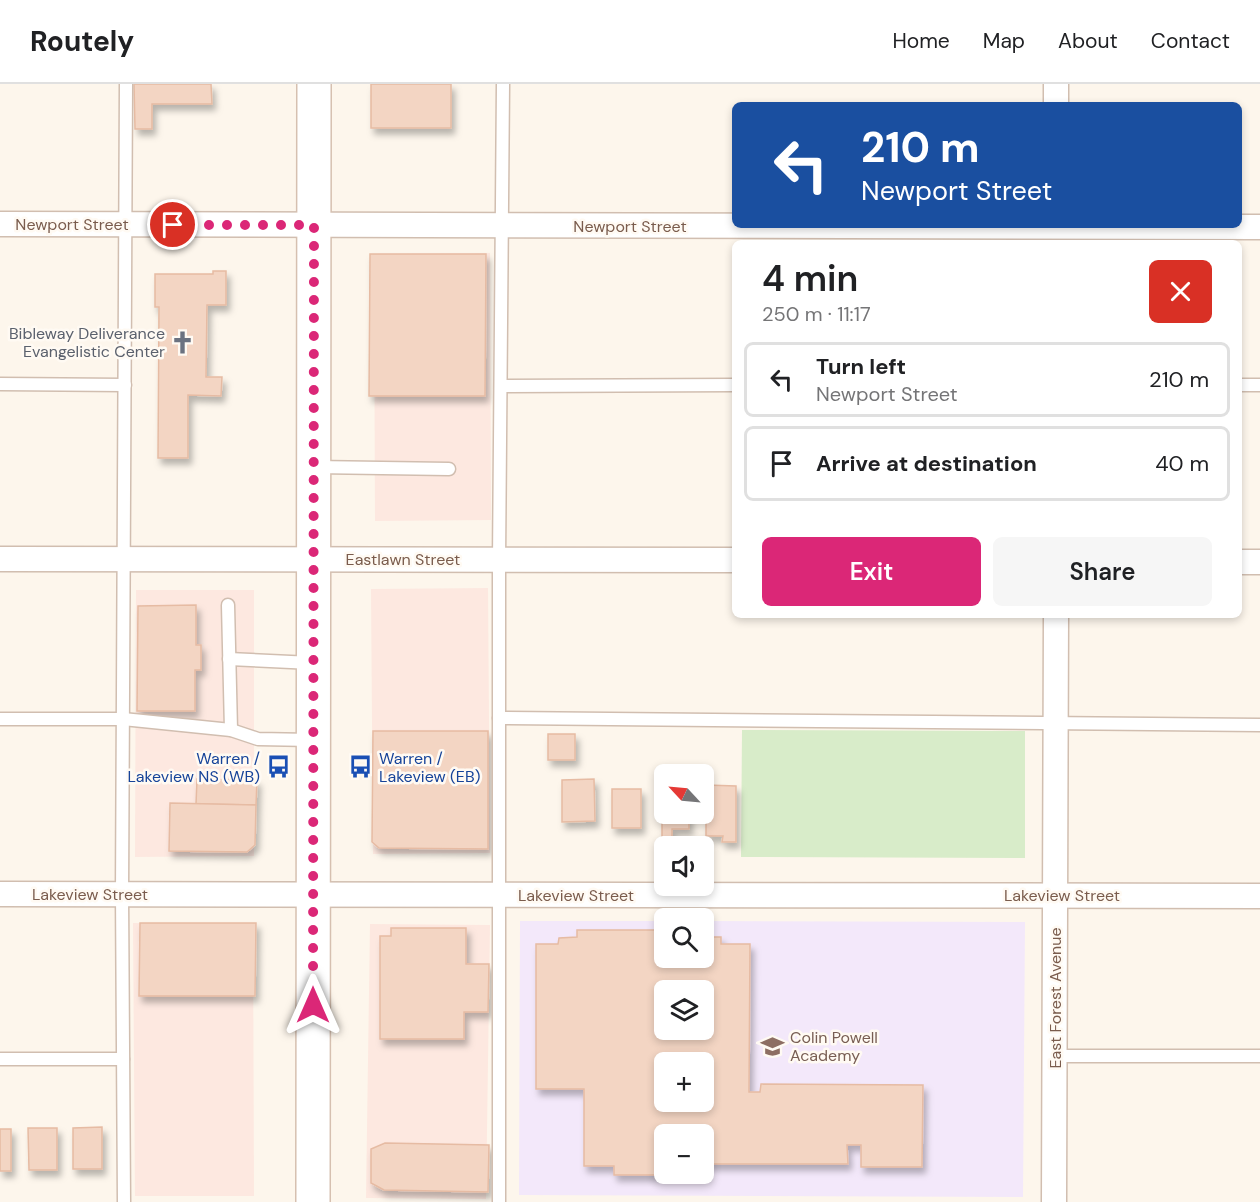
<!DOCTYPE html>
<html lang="en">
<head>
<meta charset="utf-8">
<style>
	body { margin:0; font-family:"DM Sans",sans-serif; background:#f6f6f6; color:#202124; height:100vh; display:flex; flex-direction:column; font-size:22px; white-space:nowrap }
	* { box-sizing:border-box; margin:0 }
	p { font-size:20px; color:#757577 }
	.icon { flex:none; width:33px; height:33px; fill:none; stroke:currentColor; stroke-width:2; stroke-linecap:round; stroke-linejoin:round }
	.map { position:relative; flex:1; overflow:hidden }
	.sheet { position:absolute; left:732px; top:156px; width:510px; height:378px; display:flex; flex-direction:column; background:#fff; border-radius:9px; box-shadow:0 3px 9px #0003 }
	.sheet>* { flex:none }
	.hud { position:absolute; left:732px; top:18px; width:510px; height:126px; border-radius:9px; box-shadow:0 3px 9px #0003; background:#1a4fa0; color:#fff; overflow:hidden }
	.needle { width:39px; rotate:296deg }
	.buttons { position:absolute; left:654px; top:680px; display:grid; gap:12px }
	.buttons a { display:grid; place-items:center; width:60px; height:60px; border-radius:9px; background:#fff; box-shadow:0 3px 9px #0003; font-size:30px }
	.pin { position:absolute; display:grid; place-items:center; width:51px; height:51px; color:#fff; margin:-26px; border:3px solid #fff; border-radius:50%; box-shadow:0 2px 6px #0007 }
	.me { position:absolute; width:66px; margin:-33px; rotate:0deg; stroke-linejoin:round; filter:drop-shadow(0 0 4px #0008) }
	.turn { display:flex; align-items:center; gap:21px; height:126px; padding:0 30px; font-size:27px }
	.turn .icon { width:78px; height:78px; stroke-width:2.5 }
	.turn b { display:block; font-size:42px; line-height:51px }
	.round { display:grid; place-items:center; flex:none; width:63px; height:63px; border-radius:9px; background:#f6f6f6 }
	.headline { display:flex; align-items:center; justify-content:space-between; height:102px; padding:0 30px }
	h1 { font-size:36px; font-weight:600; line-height:45px }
	.button { display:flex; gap:12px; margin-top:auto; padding:12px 30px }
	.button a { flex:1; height:69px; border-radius:9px; background:#db2777; color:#fff; font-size:24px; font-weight:600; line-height:69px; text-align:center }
	.button a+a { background:#f6f6f6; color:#202124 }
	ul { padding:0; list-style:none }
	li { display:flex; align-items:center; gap:18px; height:75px; margin:0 12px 9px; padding:0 18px; border:3px solid #e0e0e0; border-radius:9px }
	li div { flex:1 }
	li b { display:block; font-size:22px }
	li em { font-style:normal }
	header { display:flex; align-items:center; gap:36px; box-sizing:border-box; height:84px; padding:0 30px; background:#fff; border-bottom:2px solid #e0e0e0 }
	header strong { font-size:28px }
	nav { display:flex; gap:33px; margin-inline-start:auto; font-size:21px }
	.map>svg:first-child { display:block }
	.commercial { fill:#fde8e0 }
	.education { fill:#f3e8fa; fill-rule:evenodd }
	.green { fill:#d8ecc9 }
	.building { fill:#f3d5c3; stroke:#e6bba3; stroke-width:1.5; fill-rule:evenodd; filter:url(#shadow) }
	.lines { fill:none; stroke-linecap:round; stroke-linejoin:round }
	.lane-casing { stroke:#d1beb0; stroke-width:15 }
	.street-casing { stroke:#d1beb0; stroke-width:27 }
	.secondary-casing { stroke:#d6c0b0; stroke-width:36 }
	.lane { stroke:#fff; stroke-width:12 }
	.street { stroke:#fff; stroke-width:24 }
	.secondary { stroke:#fff; stroke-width:33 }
	.route { stroke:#db2777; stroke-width:10; stroke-dasharray:0 18 }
	.labels { text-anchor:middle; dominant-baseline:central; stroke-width:5; stroke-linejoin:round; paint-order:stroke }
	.street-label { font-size:16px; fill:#7a5c4d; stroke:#fffaf3 }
	.worship-label { font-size:16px; fill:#5b616d; stroke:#fffaf3; text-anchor:end }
	.transit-label { font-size:16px; fill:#164399; stroke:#fffaf3; text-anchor:end }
	.education-label { font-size:16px; fill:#785e54; stroke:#fffaf3; text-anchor:start }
</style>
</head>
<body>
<header>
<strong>Routely</strong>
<nav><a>Home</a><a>Map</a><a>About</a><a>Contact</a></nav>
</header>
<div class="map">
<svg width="1260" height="1118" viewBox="0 0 1260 1118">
	<defs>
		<filter id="shadow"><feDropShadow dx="3.5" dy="6" stdDeviation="3" flood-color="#0004"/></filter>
	</defs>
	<rect width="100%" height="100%" fill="#fdf6ec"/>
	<g class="commercial">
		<polygon points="490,169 491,436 375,437 374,170"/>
		<polygon points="488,504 490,769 373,770 371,505"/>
		<polygon points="136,506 254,506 254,772 135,773"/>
		<polygon points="133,839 253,840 254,1112 135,1112"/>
		<polygon points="370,840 490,841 486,1115 366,1114"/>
	</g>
	<path class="education" d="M520 837H664V873H704V837L1025 838 1023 1113 519 1111ZM664 906H704V945H664ZM664 978H704V1017H664ZM664 1050H704V1089H664Z"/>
	<polygon class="green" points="742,646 1025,647 1025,774 741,773"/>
	<g class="building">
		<polygon points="134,0 211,0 212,20 152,20 152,45 135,45"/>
		<rect x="371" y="0" width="80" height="44"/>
		<polygon points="370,170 486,170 485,312 369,312"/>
		<polygon points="213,187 226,187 226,221 207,221 206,293 222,293 221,312 188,311 188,374 158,374 159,223 155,223 155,190 213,190"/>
		<polygon points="196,521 196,561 201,561 201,586 195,586 195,627 137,627 138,522"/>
		<polygon points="373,647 488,647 488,765 379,764 372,758"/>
		<rect x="548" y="650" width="27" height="26"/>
		<polygon points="197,695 257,696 256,721 196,720"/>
		<polygon points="594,695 595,737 562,738 562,696"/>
		<polygon points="706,701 736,702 736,758 722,758 723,752 706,752"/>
		<rect x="612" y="705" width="29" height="39"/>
		<polygon points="662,714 664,714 664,729 689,729 689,745 672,745 672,755 662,755"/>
		<polygon points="170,719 256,721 255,761 247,768 169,767"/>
		<polygon points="140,839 256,839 255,912 139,912"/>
		<polygon points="391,844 466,844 466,880 489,880 488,928 464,928 464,955 380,955 380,852 391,852"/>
		<path d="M577 846H664V873H704V853H721V860H750L749 1008H760L761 1000 923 1001 922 1083H861V1061H847L848 1080H706V1091H614V1082H584V1005H536V860H558L559 854 577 853ZM664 906H704V945H664ZM664 978H704V1017H664ZM664 1050H704V1089H664Z"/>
		<polygon points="102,1043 102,1085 73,1085 73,1044"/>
		<polygon points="28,1044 57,1044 57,1086 29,1086"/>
		<rect x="0" y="1045" width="11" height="42"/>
		<polygon points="385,1059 489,1061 488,1108 384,1106 371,1099 371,1065"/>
	</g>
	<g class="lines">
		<defs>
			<g id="lane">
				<polyline points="0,300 125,301"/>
				<polyline points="1239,301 1260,301"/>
				<polyline points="501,302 735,301"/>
				<polyline points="315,383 449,385"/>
				<polyline points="228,521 231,646"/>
				<polyline points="229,575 312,579"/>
				<polyline points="499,634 1260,641"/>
				<polyline points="0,635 123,635 231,646 258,655 312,656"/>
				<polyline points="1055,972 1260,972"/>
				<polyline points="0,975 123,975"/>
				<polyline points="124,1118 122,810 126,0"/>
				<polyline points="499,1118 499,476 503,0"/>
			</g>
			<g id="street">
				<polyline points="1056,0 1056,21"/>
				<polyline points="0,140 1260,143"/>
				<polyline points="0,475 735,476"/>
				<polyline points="1239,478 1260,478"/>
				<polyline points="0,810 1260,812"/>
				<polyline points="1054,1118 1056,531"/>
			</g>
			<polyline id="secondary" points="313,1118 314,0"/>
		</defs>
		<use href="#lane" class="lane-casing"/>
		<use href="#street" class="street-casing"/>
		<use href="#secondary" class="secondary-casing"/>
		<use href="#lane" class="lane"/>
		<use href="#street" class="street"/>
		<use href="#secondary" class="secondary"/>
	</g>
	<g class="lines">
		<polyline class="route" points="173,141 314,141 313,921"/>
	</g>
	<defs>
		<symbol id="church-bare" viewBox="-9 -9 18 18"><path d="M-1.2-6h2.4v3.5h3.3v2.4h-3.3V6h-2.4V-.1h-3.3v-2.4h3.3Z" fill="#6b7280" stroke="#fffaf3" stroke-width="2.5" paint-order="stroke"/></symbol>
		<symbol id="bus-bare" viewBox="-9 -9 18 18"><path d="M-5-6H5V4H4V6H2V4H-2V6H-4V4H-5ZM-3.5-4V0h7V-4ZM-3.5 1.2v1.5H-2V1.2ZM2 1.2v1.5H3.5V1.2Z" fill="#1a4fb4" stroke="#fffaf3" stroke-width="2.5" paint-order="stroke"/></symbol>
		<symbol id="school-bare" viewBox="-9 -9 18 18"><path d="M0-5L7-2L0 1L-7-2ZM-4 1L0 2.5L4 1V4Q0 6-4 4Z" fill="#8d6e63" stroke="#fffaf3" stroke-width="2.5" paint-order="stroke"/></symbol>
	</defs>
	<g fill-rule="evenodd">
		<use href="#church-bare" x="166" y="242" width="33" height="33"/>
		<use href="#bus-bare" x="262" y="666" width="33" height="33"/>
		<use href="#bus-bare" x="344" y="666" width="33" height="33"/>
		<use href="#school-bare" x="756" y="946" width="33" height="33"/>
	</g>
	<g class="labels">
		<g class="street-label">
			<text x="72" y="140">Newport Street</text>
			<text x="630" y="142">Newport Street</text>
			<text x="403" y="475">Eastlawn Street</text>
			<text x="90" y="810">Lakeview Street</text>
			<text x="576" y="811">Lakeview Street</text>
			<text x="1062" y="811">Lakeview Street</text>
			<text transform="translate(1055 914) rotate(-90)">East Forest Avenue</text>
		</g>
		<g class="worship-label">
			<text x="165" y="249">Bibleway Deliverance<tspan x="165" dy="18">Evangelistic Center</tspan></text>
		</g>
		<g class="transit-label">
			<text x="260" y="674">Warren /<tspan x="260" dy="18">Lakeview NS (WB)</tspan></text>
			<text x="379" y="674" text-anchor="start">Warren /<tspan x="379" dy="18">Lakeview (EB)</tspan></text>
		</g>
		<g class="education-label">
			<text x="790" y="953">Colin Powell<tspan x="790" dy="18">Academy</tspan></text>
		</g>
	</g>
</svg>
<div class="buttons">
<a><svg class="needle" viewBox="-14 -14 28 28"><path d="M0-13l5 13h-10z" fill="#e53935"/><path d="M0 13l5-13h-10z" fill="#757577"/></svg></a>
<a><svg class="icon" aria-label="sound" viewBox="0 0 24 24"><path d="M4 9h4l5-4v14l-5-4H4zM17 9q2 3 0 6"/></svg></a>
<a><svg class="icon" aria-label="search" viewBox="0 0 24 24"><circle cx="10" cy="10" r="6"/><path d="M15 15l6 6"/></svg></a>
<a><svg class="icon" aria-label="layers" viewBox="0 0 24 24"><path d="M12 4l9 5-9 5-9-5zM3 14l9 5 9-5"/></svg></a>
<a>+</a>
<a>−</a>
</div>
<div class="pin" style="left:173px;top:141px;background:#d93025"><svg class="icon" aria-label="arrive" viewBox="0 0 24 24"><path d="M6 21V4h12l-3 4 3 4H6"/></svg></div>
<svg class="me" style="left:313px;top:921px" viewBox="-20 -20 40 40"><path d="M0-17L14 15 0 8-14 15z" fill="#db2777" stroke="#fff" stroke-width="4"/></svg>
<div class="hud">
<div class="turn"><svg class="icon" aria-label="left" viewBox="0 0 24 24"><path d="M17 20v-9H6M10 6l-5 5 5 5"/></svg><div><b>210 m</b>Newport Street</div></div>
</div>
<section class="sheet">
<div class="headline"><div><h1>4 min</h1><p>250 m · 11:17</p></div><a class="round" style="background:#d93025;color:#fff"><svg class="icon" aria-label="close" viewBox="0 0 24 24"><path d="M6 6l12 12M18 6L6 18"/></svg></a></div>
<ul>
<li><svg class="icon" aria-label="left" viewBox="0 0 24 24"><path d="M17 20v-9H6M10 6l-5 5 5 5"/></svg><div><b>Turn left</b><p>Newport Street</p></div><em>210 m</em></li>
<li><svg class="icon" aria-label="arrive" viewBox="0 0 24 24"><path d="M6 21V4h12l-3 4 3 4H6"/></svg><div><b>Arrive at destination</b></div><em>40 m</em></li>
</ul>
<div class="button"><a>Exit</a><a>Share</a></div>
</section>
</div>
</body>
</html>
